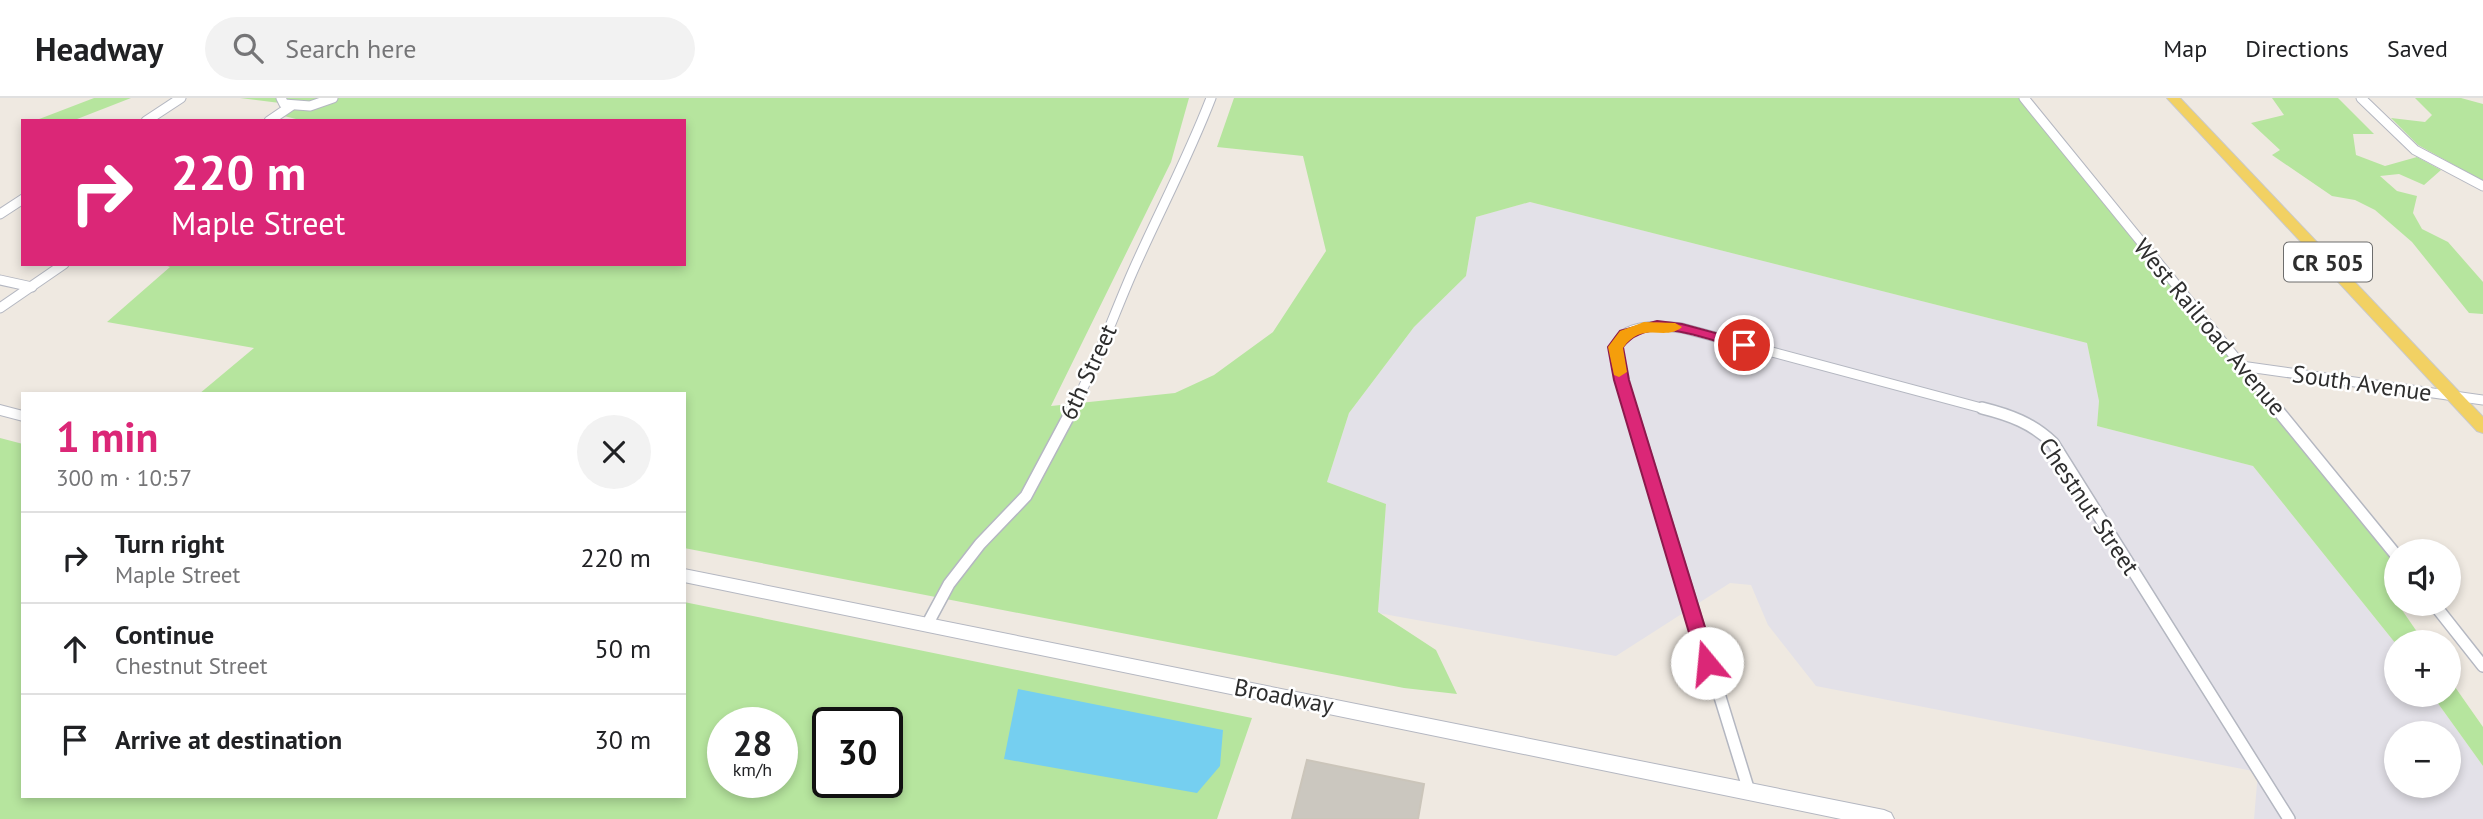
<!DOCTYPE html>
<html lang="en">
<head>
<meta charset="utf-8">
<style>
	body { margin:0; font-family:"PT Sans",sans-serif; background:#f2f2f2; color:#202124; height:100vh; display:flex; flex-direction:column; font-size:26px; white-space:nowrap }
	* { box-sizing:border-box; margin:0 }
	p { font-size:23px; color:#757577 }
	.icon { flex:none; width:38px; height:38px; fill:none; stroke:currentColor; stroke-width:2; stroke-linecap:round; stroke-linejoin:round }
	.map { position:relative; flex:1; overflow:hidden }
	.details { position:absolute; left:21px; top:294px; width:665px; height:406px; display:flex; flex-direction:column; background:#fff; border-radius:0px; box-shadow:0 4px 10px #0003 }
	.details>* { flex:none }
	.hud { position:absolute; left:21px; top:21px; width:665px; height:147px; border-radius:0px; box-shadow:0 4px 10px #0003; background:#db2777; color:#fff; overflow:hidden }
	.tools { position:absolute; left:2384px; top:441px; display:grid; gap:14px }
	.tools a { display:grid; place-items:center; width:77px; height:77px; border-radius:50%; background:#fff; box-shadow:0 4px 10px #0003; font-size:35px }
	.speed { position:absolute; left:707px; top:609px; display:flex; gap:14px; font-size:35px; font-weight:700; text-align:center }
	.speed>* { display:grid; place-content:center; width:91px; height:91px; border-radius:50%; background:#fff; box-shadow:0 4px 10px #0003; line-height:1 }
	.speed small { font-size:18px; font-weight:400 }
	.speed .limit { border:4px solid #111; border-radius:10px; background:#fff; color:#111 }
	.pin { position:absolute; display:grid; place-items:center; width:60px; height:60px; color:#fff; margin:-30px; border:4px solid #fff; border-radius:50%; box-shadow:0 2px 7px #0007 }
	.me { position:absolute; width:77px; margin:-38px; rotate:343deg; stroke-linejoin:round; filter:drop-shadow(0 0 5px #0008) }
	.turn { display:flex; align-items:center; gap:24px; height:147px; padding:0 35px; font-size:32px }
	.turn .icon { width:91px; height:91px; stroke-width:2.5 }
	.turn b { display:block; font-size:49px; line-height:60px }
	.round { display:grid; place-items:center; flex:none; width:74px; height:74px; border-radius:37px; background:#f2f2f2 }
	.head { display:flex; align-items:center; justify-content:space-between; height:119px; padding:0 35px }
	h1 { font-size:42px; font-weight:700; line-height:52px; color:#db2777 }
	ul { padding:0; list-style:none }
	li { display:flex; align-items:center; gap:21px; height:91px; padding:0 35px; border-top:2px solid #e0e0e0 }
	li div { flex:1 }
	li b { display:block; font-size:26px }
	li em { font-style:normal }
	header { display:flex; align-items:center; gap:42px; box-sizing:border-box; height:98px; padding:0 35px; background:#fff; border-bottom:2px solid #e0e0e0 }
	header strong { font-size:33px }
	nav { display:flex; gap:38px; margin-inline-start:auto; font-size:24px }
	.search { width:490px; height:63px; background:#f2f2f2; display:flex; align-items:center; gap:18px; box-sizing:border-box; padding:0 24px; border-radius:38px; color:#757577; font-size:26px }
	.map>svg:first-child { display:block }
	.industrial { fill:#e3e1e8; fill-rule:evenodd }
	.green { fill:#b6e59e; fill-rule:evenodd }
	.water { fill:#75cff0 }
	.building { fill:#cbc7bf; stroke:#cbc5ba; stroke-width:2 }
	.lines { fill:none; stroke-linecap:round; stroke-linejoin:round }
	.street-far1-casing { stroke:#b4b7c1; stroke-width:11 }
	.street-casing { stroke:#b4b7c1; stroke-width:14 }
	.secondary-casing { stroke:#b4b7c1; stroke-width:2 }
	.primary-casing { stroke:#c9c9c9; stroke-width:2 }
	.street-far1 { stroke:#fff; stroke-width:9 }
	.street { stroke:#fff; stroke-width:11 }
	.secondary { fill:#fff; fill-rule:evenodd }
	.primary { fill:#f2d163; fill-rule:evenodd }
	.route { fill:#db2777; stroke:#8e194d; stroke-width:2 }
	.slow { fill:#f59e0b }
	.labels { text-anchor:middle; dominant-baseline:central; stroke-width:5; stroke-linejoin:round; paint-order:stroke }
	.shield { fill:#fff; stroke:#6d6d6d; stroke-width:2 }
	.shield-label { font-size:23px; font-weight:bold; fill:#2e2e2e }
	.street-label { font-size:24px; fill:#2e2e2e; stroke:#fff }
</style>
</head>
<body>
<header>
<strong>Headway</strong>
<div class="search"><svg class="icon" aria-label="search" viewBox="0 0 24 24"><circle cx="10" cy="10" r="6"/><path d="M15 15l6 6"/></svg>Search here</div>
<nav><a>Map</a><a>Directions</a><a>Saved</a></nav>
</header>
<div class="map">
<svg width="2483" height="721" viewBox="0 0 2483 721">
	<rect width="100%" height="100%" fill="#efe9e1"/>
	<path class="industrial" d="M1530 104 2087 245 2099 303 2097 328 2253 368 2396 546V597H2432L2483 668V721H2254L2258 674 1816 588 1768 527 1751 487 1730 485 1616 558 1378 515 1386 406 1327 384 1349 315 1414 229 1466 178 1476 119ZM2396 635H2448V688H2396Z"/>
	<g class="green">
		<polygon points="94,0 131,0 72,23 34,23"/>
		<polygon points="240,0 1189,0 1171,64 1051,308 1175,295 1214,277 1273,234 1326,153 1303,58 1217,49 1234,0 2023,0 2396,457 2396,506 2413,506 2402,512 2424,544 2396,546 2253,368 2097,328 2099,303 2087,245 1530,104 1476,119 1466,178 1414,229 1349,315 1327,384 1386,406 1378,514 1436,552 1457,596 1404,590 684,450 684,296 199,296 254,250 107,224 170,169 162,166 684,166 684,23 304,23 276,16 288,6"/>
		<polygon points="2272,0 2338,0 2374,36 2353,36 2356,57 2385,68 2417,59 2441,72 2424,87 2399,76 2380,78 2397,93 2417,98 2413,115 2422,131 2448,144 2483,184 2483,216 2469,215 2412,144 2375,112 2355,102 2332,98 2272,57 2280,52 2251,25 2284,17"/>
		<polygon points="2415,0 2461,0 2483,6 2483,83 2418,47 2391,20 2425,24 2432,17"/>
		<path d="M0 340 23 346V698H684V504L1252 620 1217 721H0ZM723 625H782V684H723ZM828 625H887V684H828Z"/>
		<polygon points="2448,579 2483,629 2483,668 2432,597 2448,597"/>
	</g>
	<polygon class="water" points="1018,591 1223,632 1220,668 1197,695 1004,661"/>
	<polygon class="building" points="1307,662 1424,686 1418,721 1292,721"/>
	<g class="lines">
		<defs>
			<g id="street-far1">
				<polyline points="281,0 284,6 310,8 333,0"/>
				<polyline points="2024,0 2278,312"/>
				<polyline points="2361,0 2415,52 2483,88"/>
				<polyline points="146,23 181,0"/>
				<polyline points="269,23 291,8"/>
				<polyline points="0,116 23,101"/>
				<polyline points="0,182 32,189"/>
				<polyline points="0,210 64,166"/>
				<polyline points="2241,268 2483,302"/>
				<path d="M1072 312C1096 267 1112 221 1132 175 1158 116 1188 60 1211 0"/>
				<path d="M1632 312C1627 295 1617 276 1615 258 1612 224 1661 227 1682 230L1989 312"/>
			</g>
			<g id="street">
				<polyline points="1631,310 1749,693"/>
				<path d="M1982 310C2010 317 2032 325 2053 345L2289 721"/>
				<polyline points="2276,310 2396,457"/>
				<polyline points="2434,506 2483,568"/>
				<polyline points="928,525 949,486 980,446 1026,398 1073,310"/>
			</g>
			<g id="secondary">
				<polygon points="0,307 23,313 23,323 0,317"/>
				<polygon points="684,471 1884,712 1891,715 1894,721 1841,721 684,484"/>
			</g>
			<polygon id="primary" points="2167,0 2180,0 2483,319 2483,335 2477,333"/>
		</defs>
		<use href="#street-far1" class="street-far1-casing"/>
		<use href="#street" class="street-casing"/>
		<use href="#secondary" class="secondary-casing"/>
		<use href="#primary" class="primary-casing"/>
		<use href="#street-far1" class="street-far1"/>
		<use href="#street" class="street"/>
		<use href="#secondary" class="secondary"/>
		<use href="#primary" class="primary"/>
	</g>
	<path class="route" d="M1657 223 1682 226 1749 244 1751 247 1744 252C1709 242 1649 214 1623 249L1629 282 1716 565 1707 572 1698 565 1614 282 1608 249 1620 233Z"/>
	<path class="slow" d="M1644 224 1675 225 1682 229C1665 244 1643 222 1623 250L1627 274 1619 279 1614 277 1608 249 1620 233Z"/>
	<g class="labels">
		<rect class="shield" x="2284" y="144.5" width="88" height="39" rx="5"/>
		<g class="shield-label">
			<text x="2328" y="164">CR 505</text>
		</g>
		<g class="street-label">
			<text transform="translate(2210 229) rotate(50)">West Railroad Avenue</text>
			<text transform="translate(1088 274) rotate(-65)">6th Street</text>
			<text transform="translate(2362 285) rotate(8)">South Avenue</text>
			<text transform="translate(2089 408) rotate(56)">Chestnut Street</text>
			<text transform="translate(1284 598) rotate(11)">Broadway</text>
		</g>
	</g>
</svg>
<div class="tools">
<a><svg class="icon" aria-label="sound" viewBox="0 0 24 24"><path d="M4 9h4l5-4v14l-5-4H4zM17 9q2 3 0 6"/></svg></a>
<a>+</a>
<a>−</a>
</div>
<div class="speed"><div>28<small>km/h</small></div><div class="limit">30</div></div>
<div class="pin" style="left:1744px;top:247px;background:#d93025"><svg class="icon" aria-label="arrive" viewBox="0 0 24 24"><path d="M6 21V4h12l-3 4 3 4H6"/></svg></div>
<svg class="me" style="left:1707px;top:565px" viewBox="-20 -20 40 40"><circle r="19" fill="#fff"/><path d="M0-13L10 11 0 6-10 11z" fill="#db2777"/></svg>
<div class="hud">
<div class="turn"><svg class="icon" aria-label="right" viewBox="0 0 24 24"><path d="M7 20v-9h11M14 6l5 5-5 5"/></svg><div><b>220 m</b>Maple Street</div></div>
</div>
<section class="details">
<div class="head"><div><h1>1 min</h1><p>300 m · 10:57</p></div><a class="round"><svg class="icon" aria-label="close" viewBox="0 0 24 24"><path d="M6 6l12 12M18 6L6 18"/></svg></a></div>
<ul>
<li><svg class="icon" aria-label="right" viewBox="0 0 24 24"><path d="M7 20v-9h11M14 6l5 5-5 5"/></svg><div><b>Turn right</b><p>Maple Street</p></div><em>220 m</em></li>
<li><svg class="icon" aria-label="ahead" viewBox="0 0 24 24"><path d="M12 20V5M6 11l6-6 6 6"/></svg><div><b>Continue</b><p>Chestnut Street</p></div><em>50 m</em></li>
<li><svg class="icon" aria-label="arrive" viewBox="0 0 24 24"><path d="M6 21V4h12l-3 4 3 4H6"/></svg><div><b>Arrive at destination</b></div><em>30 m</em></li>
</ul>
</section>
</div>
</body>
</html>
